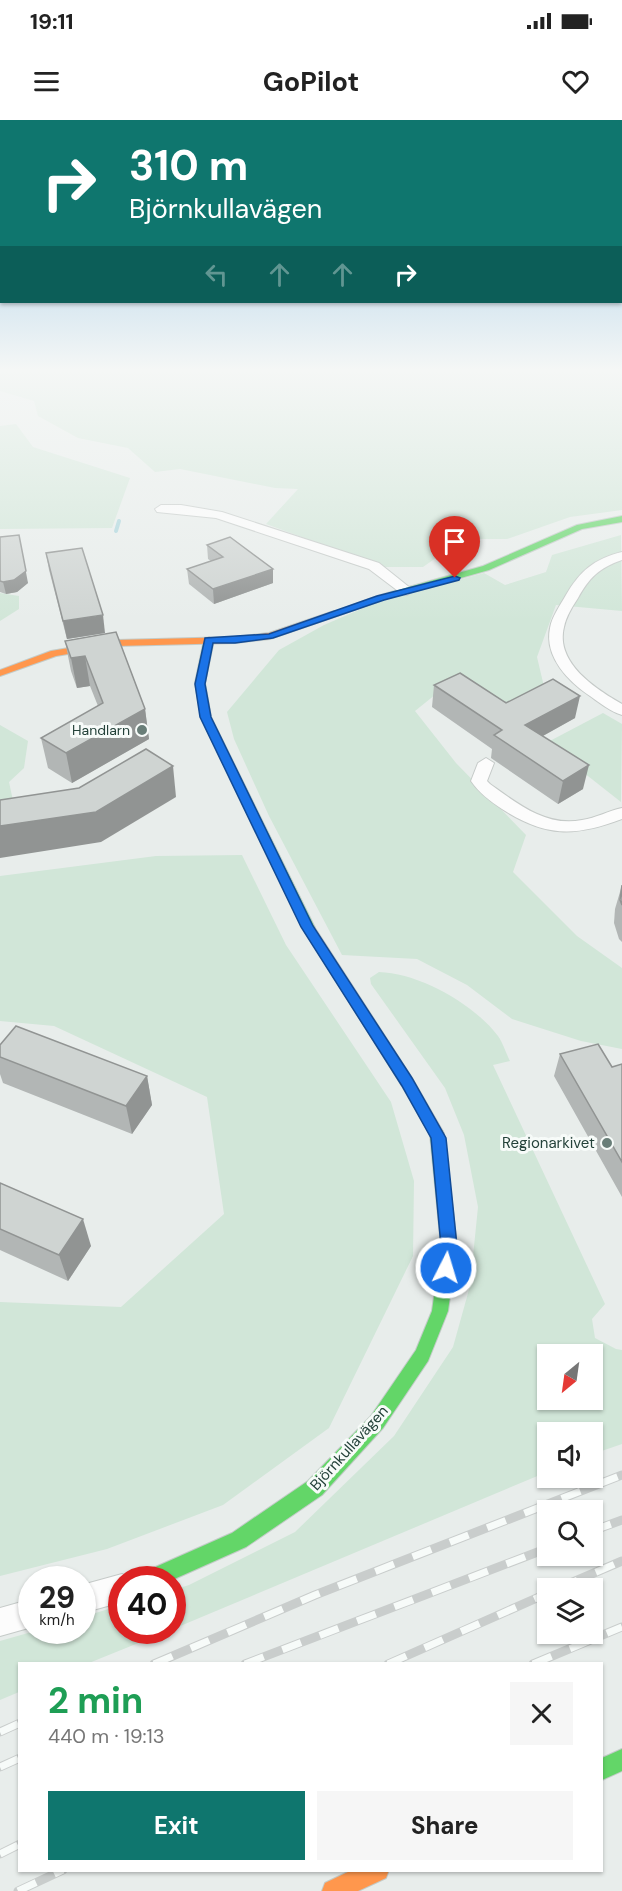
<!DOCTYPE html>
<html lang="en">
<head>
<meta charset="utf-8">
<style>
	body { margin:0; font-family:"DM Sans",sans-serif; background:#f6f6f6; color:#222; height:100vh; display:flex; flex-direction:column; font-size:22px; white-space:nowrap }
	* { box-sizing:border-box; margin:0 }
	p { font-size:20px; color:#767676 }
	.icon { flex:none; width:33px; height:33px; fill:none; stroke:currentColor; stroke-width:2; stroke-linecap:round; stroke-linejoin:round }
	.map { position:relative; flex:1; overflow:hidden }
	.drawer { position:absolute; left:18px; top:1542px; width:585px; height:210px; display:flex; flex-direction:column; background:#fff; border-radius:0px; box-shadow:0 2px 4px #0004 }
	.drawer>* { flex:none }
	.top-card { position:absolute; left:0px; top:0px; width:622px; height:183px; box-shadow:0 2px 4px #0004; background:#0f766e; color:#fff; overflow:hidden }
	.needle { width:39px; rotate:209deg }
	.tools { position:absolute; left:537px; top:1224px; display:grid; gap:12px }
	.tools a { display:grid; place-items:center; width:66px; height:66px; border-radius:0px; background:#fff; box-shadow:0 2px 4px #0004; font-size:30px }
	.speed { position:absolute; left:18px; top:1446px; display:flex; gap:12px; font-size:30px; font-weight:700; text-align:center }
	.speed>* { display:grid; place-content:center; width:78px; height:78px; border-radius:50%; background:#fff; box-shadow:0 2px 4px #0004; line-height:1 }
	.speed small { font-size:15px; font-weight:400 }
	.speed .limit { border:9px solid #d22; background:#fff; color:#111 }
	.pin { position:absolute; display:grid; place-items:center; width:51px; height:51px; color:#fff; margin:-62px -26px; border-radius:50% 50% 50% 0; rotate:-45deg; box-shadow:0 0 6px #0007 }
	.pin .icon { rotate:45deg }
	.me { position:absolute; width:66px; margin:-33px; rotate:5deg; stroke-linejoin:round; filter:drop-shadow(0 0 4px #0008) }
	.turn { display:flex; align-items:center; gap:21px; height:126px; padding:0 30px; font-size:27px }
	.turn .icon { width:78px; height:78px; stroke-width:2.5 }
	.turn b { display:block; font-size:42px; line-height:51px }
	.lanes { display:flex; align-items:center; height:57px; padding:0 30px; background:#0003; justify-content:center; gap:30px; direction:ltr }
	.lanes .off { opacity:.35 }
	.round { display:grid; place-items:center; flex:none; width:63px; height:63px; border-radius:0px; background:#f6f6f6 }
	.summary { display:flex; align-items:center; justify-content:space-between; height:102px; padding:0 30px }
	h1 { font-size:36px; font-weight:700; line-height:45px; color:#1e9e55 }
	.action { display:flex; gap:12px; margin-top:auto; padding:12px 30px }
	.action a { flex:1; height:69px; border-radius:0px; background:#0f766e; color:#fff; font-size:24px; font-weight:700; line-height:69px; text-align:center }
	.action a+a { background:#f6f6f6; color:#222 }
	.status { display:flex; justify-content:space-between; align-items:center; height:42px; padding:0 30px; background:#fff; direction:ltr }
	.status svg { height:16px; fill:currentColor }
	header { display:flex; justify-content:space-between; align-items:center; height:78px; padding:0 30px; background:#fff; font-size:27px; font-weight:700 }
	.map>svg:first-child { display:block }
	.green { fill:#d1e6d8; fill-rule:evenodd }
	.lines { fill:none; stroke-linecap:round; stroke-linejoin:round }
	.stream { stroke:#a9d4db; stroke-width:4 }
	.street-casing { stroke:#c5cac8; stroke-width:2 }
	.fast-casing { stroke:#c3cbc8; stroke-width:2 }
	.slow-casing { stroke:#c3cbc8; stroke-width:2 }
	.street { fill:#fcfcfc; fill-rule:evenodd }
	.fast { fill:#63d668; fill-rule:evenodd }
	.slow { fill:#ff974d; fill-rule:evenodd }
	.rail-casing { stroke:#c9cdcc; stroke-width:9 }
	.rail { stroke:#f7fbf9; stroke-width:7; stroke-dasharray:20; stroke-linecap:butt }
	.wall { fill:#b2b6b5 }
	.shaded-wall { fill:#919493 }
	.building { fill:#cfd4d2; stroke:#919493; stroke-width:1.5 }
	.route { fill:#1a73e8; stroke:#114b97; stroke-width:1.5 }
	.poi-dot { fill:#697e78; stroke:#f7fbf9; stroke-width:2 }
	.labels { text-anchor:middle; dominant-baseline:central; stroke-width:6; stroke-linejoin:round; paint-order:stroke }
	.far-poi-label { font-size:14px; fill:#24423a; stroke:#f7fbf9; text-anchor:end }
	.poi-label { font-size:15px; fill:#24423a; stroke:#f7fbf9; text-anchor:end }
	.street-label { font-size:15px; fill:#24423a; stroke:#f7fbf9 }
</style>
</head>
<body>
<div class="status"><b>19:11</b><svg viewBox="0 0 49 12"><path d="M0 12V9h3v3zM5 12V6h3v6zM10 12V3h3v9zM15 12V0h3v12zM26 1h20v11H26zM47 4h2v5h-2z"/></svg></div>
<header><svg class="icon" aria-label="menu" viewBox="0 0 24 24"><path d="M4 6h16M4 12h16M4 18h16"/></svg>GoPilot<svg class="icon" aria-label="heart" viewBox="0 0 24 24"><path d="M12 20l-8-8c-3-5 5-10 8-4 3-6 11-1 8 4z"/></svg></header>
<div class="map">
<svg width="622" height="1771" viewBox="0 0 622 1771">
	<rect width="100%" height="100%" fill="#e8edeb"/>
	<g class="green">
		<polygon points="0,253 622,253 622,390 570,397 507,419 463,419 423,447 384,447 266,404 298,369 275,368 180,349 155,352 128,328 78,318 38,296 34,281 0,271"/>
		<polygon points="16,304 33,327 130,358 112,408 0,409 0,306"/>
		<polygon points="621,415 622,491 556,485 537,537 546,575 504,596 451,562 415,591 456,643 526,715 513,752 577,816 622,848 622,929 581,921 512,899 467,865 417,839 342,835 269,696 234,619 227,592 279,530 324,505 375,483 484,453 505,465 546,452 552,435"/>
		<polygon points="0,473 19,476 19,489 0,501"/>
		<polygon points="603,593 622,604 621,682 546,623"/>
		<polygon points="0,605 28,621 24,648 9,662 15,690 0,693"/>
		<polygon points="242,735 286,825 391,982 414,1061 413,1136 329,1308 223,1385 107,1429 0,1456 0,1182 121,1187 224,1094 207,977 54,906 0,901 0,756 156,736"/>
		<path d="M379 852C419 853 474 884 498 916 503 923 506 933 510 941L493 945 605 1184 592 1199 595 1218 616 1229 622 1230V1324L593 1334 592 1312H548L547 1352 173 1509V1470L189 1465 295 1412 394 1316 453 1227 470 1166 478 1087 464 1015 445 968 371 864 370 858ZM548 1234H592V1280H548Z"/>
		<polygon points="121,1485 122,1510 168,1511 89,1543 20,1544 19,1572 0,1580 0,1521 35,1511 82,1510 83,1497"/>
	</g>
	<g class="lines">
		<polyline class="stream" points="116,411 119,401"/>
		<defs>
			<g id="street">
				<polygon points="161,385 181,385 222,392 379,443 414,471 407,475 402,474 369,449 216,398 157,392 155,389"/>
				<path d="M622 432V440C599 448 589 458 578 478 572 487 566 497 564 507 555 543 596 569 622 584V595C611 592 600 583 590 576 569 562 544 537 550 508 552 496 560 486 566 475 580 451 594 439 622 432Z"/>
				<path d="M486 638 494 643 487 661 490 664C518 684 546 707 582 700 596 698 608 691 622 688V699C575 717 545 717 502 689 490 681 479 673 471 661L478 643Z"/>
				<polygon points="122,1454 133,1460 122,1460 122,1482 82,1493 82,1465"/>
				<polygon points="32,1479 32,1507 0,1516 0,1488"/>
			</g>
			<g id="fast">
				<polygon points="622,396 622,402 582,409 489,450 383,480 337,496 329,494 377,476 483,446 577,405"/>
				<polygon points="209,517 214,520 205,563 211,597 315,808 313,811 305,811 303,808 201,597 195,563 204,520"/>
				<polygon points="437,1008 442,1010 444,1014 457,1126 448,1191 428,1241 383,1308 322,1375 246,1427 172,1460 139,1460 142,1453 232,1413 308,1361 371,1296 416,1230 432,1191 441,1126 430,1014 432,1010"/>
				<polygon points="622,1629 622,1651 602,1660 602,1638"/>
			</g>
			<g id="slow">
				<polygon points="334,491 339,494 337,496 270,519 235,523 116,526 56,536 0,556 0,550 51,531 116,520 235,517 269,513"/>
				<polygon points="309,803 313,805 412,958 442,1010 444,1014 442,1018 437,1020 432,1018 402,966 303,808"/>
				<polygon points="352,1750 389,1750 386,1758 358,1771 322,1771 325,1763"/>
			</g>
		</defs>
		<use href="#street" class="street-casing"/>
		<use href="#fast" class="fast-casing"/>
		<use href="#slow" class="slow-casing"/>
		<use href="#street" class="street"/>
		<use href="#fast" class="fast"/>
		<use href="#slow" class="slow"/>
		<defs>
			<g id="rail">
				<polyline points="592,1411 622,1400"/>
				<polyline points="559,1468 622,1441"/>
				<polyline points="154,1544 315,1475 622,1355"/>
				<polyline points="245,1544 548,1428"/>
				<polyline points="388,1544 548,1473"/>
				<polyline points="533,1544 622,1507"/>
				<polyline points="0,1612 20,1603"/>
				<polyline points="0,1647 20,1638"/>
				<polyline points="0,1734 20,1724"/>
				<polyline points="18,1771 63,1750"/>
			</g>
		</defs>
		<use href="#rail" class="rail-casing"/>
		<use href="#rail" class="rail"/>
	</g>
	<g class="wall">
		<polygon points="0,417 28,463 17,472 6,474 0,472"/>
		<polygon points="207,425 273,463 214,484 189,464 187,449 211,441 208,439"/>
		<polygon points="46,433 105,513 67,519 49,450"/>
		<polygon points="116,512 145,589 149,619 72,663 48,648 41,618 98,586 90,566 77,568 71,551 65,521"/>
		<polygon points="434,565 575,598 543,616 583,669 558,684 491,638 492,629 432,587"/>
		<polygon points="622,765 622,822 619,819 614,803 615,789"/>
		<polygon points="0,925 147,956 152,985 132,1014 3,963 0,954"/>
		<polygon points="560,934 612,947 622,944 622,1077 554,956"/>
		<polygon points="0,1063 91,1126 68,1161 0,1130"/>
	</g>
	<g class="shaded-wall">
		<polygon points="19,415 28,463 17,472 6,474 3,462"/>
		<polygon points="273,449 273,463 214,484 213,469"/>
		<polygon points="103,495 105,513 67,519 63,501"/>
		<polygon points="85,536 90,566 77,568 71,538"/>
		<polygon points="580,576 575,598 521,628 525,605"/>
		<polygon points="145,589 149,619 72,663 66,633"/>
		<polygon points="589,645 583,669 558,684 563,661"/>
		<polygon points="173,646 176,677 101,722 0,738 0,706"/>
		<polygon points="147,956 152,985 132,1014 126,986"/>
		<polygon points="83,1099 91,1126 68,1161 59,1135"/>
	</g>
	<g class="building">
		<polygon points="19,415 26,451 14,460 3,462 0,461 0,417"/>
		<polygon points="230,417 273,449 213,469 187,449 223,437 207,425"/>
		<polygon points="82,428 103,495 63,501 46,433"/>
		<polygon points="116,512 145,589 66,633 41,618 103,583 85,536 71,538 65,521"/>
		<polygon points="460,553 506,583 553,559 580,576 525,605 589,645 563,661 494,615 502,610 434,565"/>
		<polygon points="146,629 173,646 96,692 0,706 0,680 79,668"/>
		<polygon points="622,765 622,785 620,780"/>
		<polygon points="16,906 147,956 126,986 0,937 0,925"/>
		<polygon points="598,924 612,947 622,944 622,1042 560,934"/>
		<polygon points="0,1063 83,1099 59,1135 0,1109"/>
	</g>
	<linearGradient id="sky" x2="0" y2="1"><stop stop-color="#8fc1e3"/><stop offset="0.5" stop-color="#f5f7f6"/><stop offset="1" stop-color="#f5f7f6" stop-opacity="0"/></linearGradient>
	<rect width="622" height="501" fill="url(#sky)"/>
	<polygon class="route" points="455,456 460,458 459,460 384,480 273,518 235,523 213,523 205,564 211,597 313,806 412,958 446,1018 457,1126 452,1153 446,1155 440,1153 438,1148 441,1126 431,1018 402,966 301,807 200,597 195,564 205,518 269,514 377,476"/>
	<g class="poi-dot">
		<circle cx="142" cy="610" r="6"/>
		<circle cx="607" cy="1023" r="6"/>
	</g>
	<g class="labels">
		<g class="far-poi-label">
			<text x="130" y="610">Handlarn</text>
		</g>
		<g class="poi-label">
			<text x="595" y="1023">Regionarkivet</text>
		</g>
		<g class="street-label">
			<text transform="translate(349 1328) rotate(-48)">Björnkullavägen</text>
		</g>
	</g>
</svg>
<div class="tools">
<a><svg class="needle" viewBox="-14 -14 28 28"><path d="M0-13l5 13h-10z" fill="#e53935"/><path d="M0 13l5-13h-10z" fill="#767676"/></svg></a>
<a><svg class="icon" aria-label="sound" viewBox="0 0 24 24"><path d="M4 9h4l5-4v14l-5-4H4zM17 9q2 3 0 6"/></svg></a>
<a><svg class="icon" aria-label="search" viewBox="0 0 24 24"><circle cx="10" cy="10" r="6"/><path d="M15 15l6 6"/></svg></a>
<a><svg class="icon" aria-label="layers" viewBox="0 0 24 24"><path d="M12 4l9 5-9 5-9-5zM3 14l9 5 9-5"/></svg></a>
</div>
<div class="speed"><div>29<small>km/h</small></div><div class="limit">40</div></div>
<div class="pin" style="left:455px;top:458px;background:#d93025"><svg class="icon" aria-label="arrive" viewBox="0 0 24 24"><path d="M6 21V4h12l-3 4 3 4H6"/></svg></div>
<svg class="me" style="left:446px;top:1148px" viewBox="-20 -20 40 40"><circle r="17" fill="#1a73e8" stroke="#fff" stroke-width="3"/><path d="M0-11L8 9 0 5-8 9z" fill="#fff"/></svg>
<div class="top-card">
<div class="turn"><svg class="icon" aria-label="right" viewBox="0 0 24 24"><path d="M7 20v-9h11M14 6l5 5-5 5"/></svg><div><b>310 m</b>Björnkullavägen</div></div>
<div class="lanes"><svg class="icon off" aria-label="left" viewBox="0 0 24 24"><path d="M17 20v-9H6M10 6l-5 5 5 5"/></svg><svg class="icon off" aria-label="ahead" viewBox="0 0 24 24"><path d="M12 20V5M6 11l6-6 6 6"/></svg><svg class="icon off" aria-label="ahead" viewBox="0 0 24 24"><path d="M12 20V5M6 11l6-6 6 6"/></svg><svg class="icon" aria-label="right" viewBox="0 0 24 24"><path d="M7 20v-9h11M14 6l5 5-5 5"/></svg></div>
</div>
<section class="drawer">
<div class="summary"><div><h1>2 min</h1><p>440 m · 19:13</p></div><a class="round"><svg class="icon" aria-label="close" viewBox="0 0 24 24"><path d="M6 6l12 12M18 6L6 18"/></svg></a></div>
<div class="action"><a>Exit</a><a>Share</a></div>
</section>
</div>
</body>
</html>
